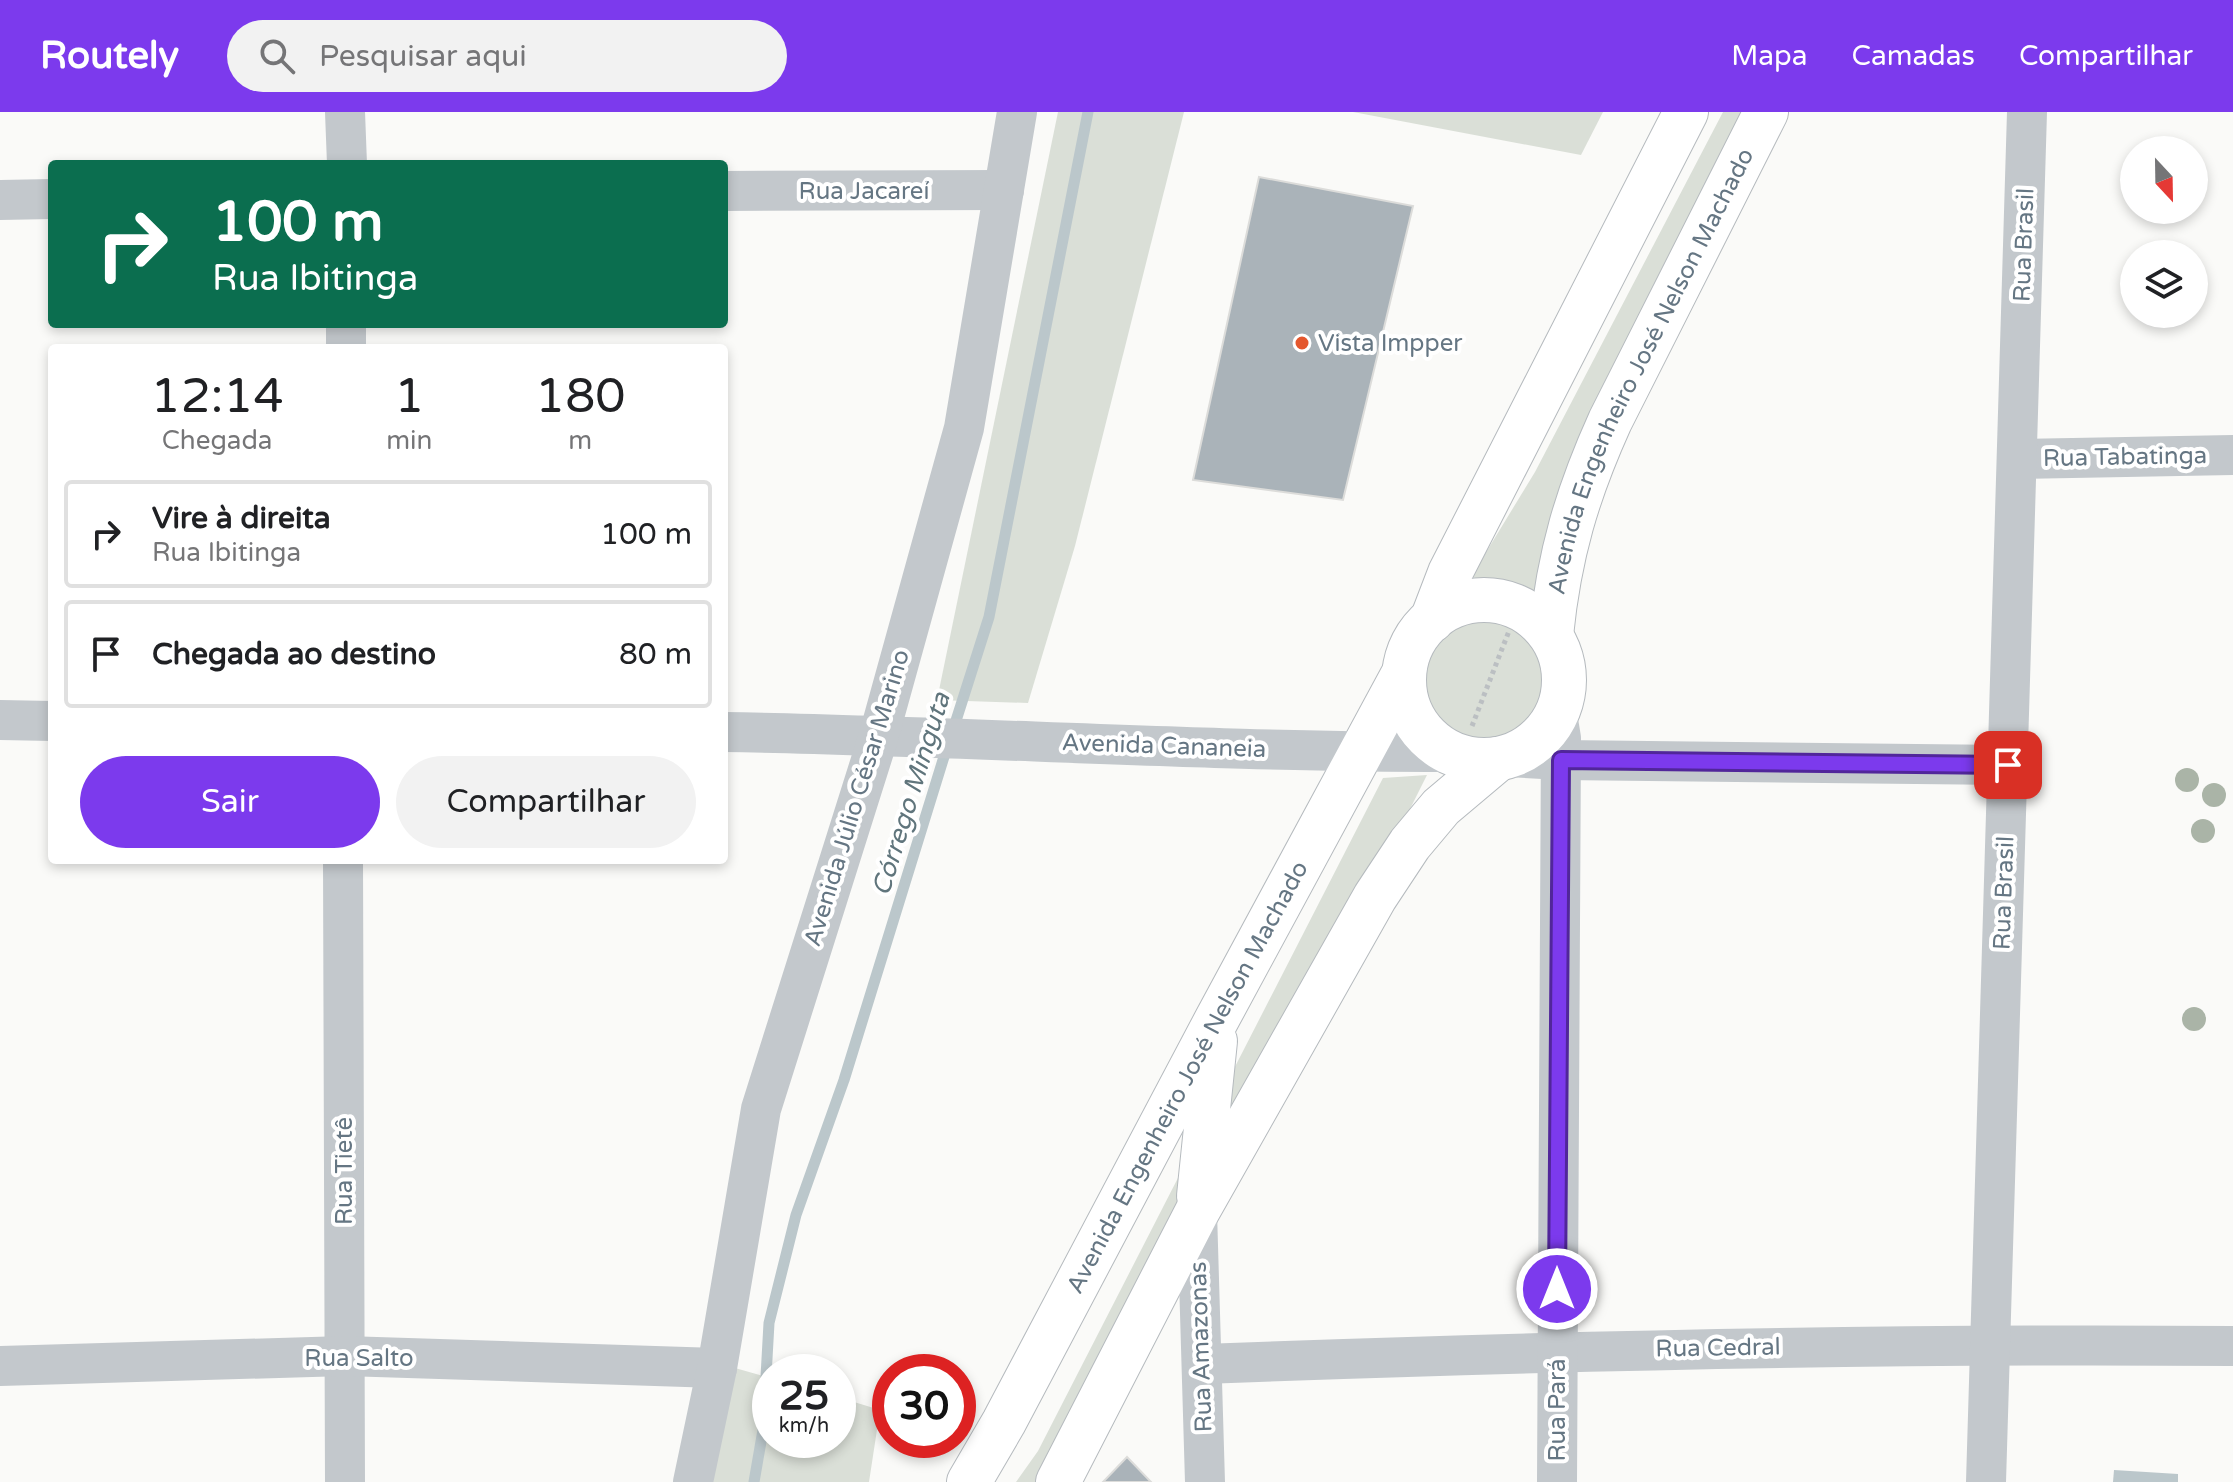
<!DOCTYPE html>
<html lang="pt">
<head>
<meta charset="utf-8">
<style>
	body { margin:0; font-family:"Varela Round",sans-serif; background:#f2f2f2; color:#202124; height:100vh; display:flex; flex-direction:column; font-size:30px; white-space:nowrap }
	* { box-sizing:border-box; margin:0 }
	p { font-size:26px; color:#757577 }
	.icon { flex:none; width:44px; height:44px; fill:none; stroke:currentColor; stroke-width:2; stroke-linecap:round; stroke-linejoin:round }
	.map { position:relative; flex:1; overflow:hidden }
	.sheet { position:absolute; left:48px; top:232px; width:680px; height:520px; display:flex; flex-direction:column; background:#fff; border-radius:8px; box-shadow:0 4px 12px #0003 }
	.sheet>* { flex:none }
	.top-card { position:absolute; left:48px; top:48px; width:680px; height:168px; border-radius:8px; box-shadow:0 4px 12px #0003; background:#0b6e4f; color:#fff; overflow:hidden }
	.needle { width:52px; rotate:158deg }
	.controls { position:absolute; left:2120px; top:24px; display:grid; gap:16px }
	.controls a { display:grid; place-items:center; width:88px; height:88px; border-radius:50%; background:#fff; box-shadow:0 4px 12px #0003; font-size:40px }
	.speed { position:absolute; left:752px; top:1242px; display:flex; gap:16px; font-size:40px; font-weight:700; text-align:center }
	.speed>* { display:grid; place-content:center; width:104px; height:104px; border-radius:50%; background:#fff; box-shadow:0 4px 12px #0003; line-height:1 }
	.speed small { font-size:20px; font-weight:400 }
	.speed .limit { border:12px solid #d22; background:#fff; color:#111 }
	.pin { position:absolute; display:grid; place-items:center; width:68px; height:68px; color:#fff; margin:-34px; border-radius:16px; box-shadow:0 4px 12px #0006 }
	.me { position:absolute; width:88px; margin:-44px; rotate:0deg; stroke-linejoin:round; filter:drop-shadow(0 0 6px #0008) }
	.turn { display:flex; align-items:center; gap:28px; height:168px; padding:0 32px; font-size:36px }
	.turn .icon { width:104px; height:104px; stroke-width:2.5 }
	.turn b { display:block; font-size:56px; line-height:68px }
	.eta { display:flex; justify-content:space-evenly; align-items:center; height:136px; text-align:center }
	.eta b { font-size:48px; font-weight:600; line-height:56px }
	.button { display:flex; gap:16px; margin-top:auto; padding:16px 32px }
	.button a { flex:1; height:92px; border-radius:48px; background:#7c3aed; color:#fff; font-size:32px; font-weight:600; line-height:92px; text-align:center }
	.button a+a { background:#f2f2f2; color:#202124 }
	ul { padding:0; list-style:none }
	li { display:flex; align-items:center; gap:24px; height:108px; margin:0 16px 12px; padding:0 16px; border:4px solid #e0e0e0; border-radius:8px }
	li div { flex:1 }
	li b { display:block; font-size:30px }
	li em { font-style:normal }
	header { display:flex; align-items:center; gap:48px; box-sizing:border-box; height:112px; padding:0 40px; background:#7c3aed; color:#fff }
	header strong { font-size:38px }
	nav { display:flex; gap:44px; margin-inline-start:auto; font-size:28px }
	.search { width:560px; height:72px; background:#f2f2f2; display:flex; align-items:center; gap:20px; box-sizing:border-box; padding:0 28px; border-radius:44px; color:#757577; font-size:30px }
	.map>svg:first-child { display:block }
	.green { fill:#dadfd7 }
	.water { fill:#bbc7cb }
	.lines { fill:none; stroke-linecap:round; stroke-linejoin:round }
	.stream { stroke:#bbc7cb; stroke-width:11 }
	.building { fill:#aab3b9; stroke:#dcdcda; stroke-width:2 }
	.major-casing { stroke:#b5babe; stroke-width:46 }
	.path { stroke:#bbbfc2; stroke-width:5; stroke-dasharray:4 4; stroke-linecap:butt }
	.minor { stroke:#c3c8cc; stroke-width:40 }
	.major { stroke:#fff; stroke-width:44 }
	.tree { fill:#aab4a7 }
	.route-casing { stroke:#51269a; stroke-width:20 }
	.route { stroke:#7c3aed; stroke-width:14 }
	.poi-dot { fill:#e4572e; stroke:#fff; stroke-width:3 }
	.labels { text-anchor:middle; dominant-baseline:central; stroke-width:8; stroke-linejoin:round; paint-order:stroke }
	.street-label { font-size:24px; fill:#657683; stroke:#fff }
	.poi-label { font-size:24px; fill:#657683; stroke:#fff; text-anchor:start }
	.water-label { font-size:26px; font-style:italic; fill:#60757c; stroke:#fff }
</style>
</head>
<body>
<header>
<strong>Routely</strong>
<div class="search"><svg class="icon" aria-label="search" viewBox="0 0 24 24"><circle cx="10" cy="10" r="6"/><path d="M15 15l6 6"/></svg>Pesquisar aqui</div>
<nav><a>Mapa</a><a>Camadas</a><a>Compartilhar</a></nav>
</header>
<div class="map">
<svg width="2233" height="1370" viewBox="0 0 2233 1370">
	<rect width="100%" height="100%" fill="#fafaf8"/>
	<g class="green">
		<polygon points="1058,0 1184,0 1075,434 1028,591 937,588"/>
		<polygon points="1353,0 1603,0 1581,43"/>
		<polygon points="1723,0 1758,0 1546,481 1471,465 1535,360"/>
		<circle cx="1485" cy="570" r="64"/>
		<polygon points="1427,663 1255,1007 1055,1370 1016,1370 1038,1339 1383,666"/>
		<polygon points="728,1254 770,1266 770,1328 838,1328 838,1285 880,1298 869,1370 713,1370"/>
	</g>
	<polygon class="water" points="2114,1358 2178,1362 2178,1370 2113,1370"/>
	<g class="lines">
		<g class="stream">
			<polyline points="953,618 989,505 1088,0"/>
			<polyline points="754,1370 763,1318 769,1211 796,1103 844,968 947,635"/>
		</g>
	</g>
	<g class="building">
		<polygon points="1259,65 1413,94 1343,388 1193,368"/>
		<polygon points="1127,1345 1151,1370 1103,1370"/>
	</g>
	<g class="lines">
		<defs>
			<g id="major">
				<circle cx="1484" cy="568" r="80"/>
				<polyline points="1432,508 1450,461 1686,0"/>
				<path id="s1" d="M1551 523C1559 443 1577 382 1610 309L1766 0"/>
				<polyline points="1199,1084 1215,929"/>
				<path id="s2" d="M969 1370 1004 1310 1217 907 1404 561"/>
				<polyline points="1058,1370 1197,1100 1375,785 1410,732 1441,695 1498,647"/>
			</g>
		</defs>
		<use href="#major" class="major-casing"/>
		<polyline class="path" points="1472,614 1509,519"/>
		<g class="minor">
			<polyline points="345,0 347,52"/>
			<polyline points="724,79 1004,78"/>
			<polyline points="0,88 52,87"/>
			<polyline points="346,236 346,212"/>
			<polyline points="2018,347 2233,343"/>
			<polyline points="0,608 52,609"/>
			<path d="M724 620C966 624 1207 640 1449 640"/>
			<polyline points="1508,645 1561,648 2008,653"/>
			<polyline points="343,748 345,1370"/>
			<polyline points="1197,1100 1205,1370"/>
			<path d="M1203 1252C1546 1239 1889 1231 2233 1234"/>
			<polyline points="0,1254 345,1244 717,1256"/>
			<polyline points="693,1370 717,1256 761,997 879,623 964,316 1017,0"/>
			<polyline points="1557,1370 1561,626 1557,602"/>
			<polyline points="1986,1370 2027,0"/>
		</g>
		<use href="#major" class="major"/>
	</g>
	<g class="tree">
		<circle cx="2187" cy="668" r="12"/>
		<circle cx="2214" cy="683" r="12"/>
		<circle cx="2203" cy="719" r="12"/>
		<circle cx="2194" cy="907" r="12"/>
	</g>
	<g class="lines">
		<defs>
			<polyline id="route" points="1557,1177 1561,648 2008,653"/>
		</defs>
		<use href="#route" class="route-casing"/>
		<use href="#route" class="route"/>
	</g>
	<circle class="poi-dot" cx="1302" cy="231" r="8"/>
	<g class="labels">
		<g class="street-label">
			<text x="864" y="79">Rua Jacareí</text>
			<text transform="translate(2024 133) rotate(-88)">Rua Brasil</text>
			<text stroke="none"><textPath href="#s1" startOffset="284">Avenida Engenheiro José Nelson Machado</textPath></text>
			<text transform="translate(2125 345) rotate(-1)">Rua Tabatinga</text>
			<text transform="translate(1164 634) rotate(2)">Avenida Cananeia</text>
			<text transform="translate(857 686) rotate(-73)">Avenida Júlio César Marino</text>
			<text transform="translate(2004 781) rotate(-88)">Rua Brasil</text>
			<text stroke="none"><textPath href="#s2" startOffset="460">Avenida Engenheiro José Nelson Machado</textPath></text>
			<text transform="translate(344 1059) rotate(-90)">Rua Tietê</text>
			<text transform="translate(1201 1235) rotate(-92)">Rua Amazonas</text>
			<text transform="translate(1718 1236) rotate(-1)">Rua Cedral</text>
			<text x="359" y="1246">Rua Salto</text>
			<text transform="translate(1557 1298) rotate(-90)">Rua Pará</text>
		</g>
		<g class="poi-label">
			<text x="1318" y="231">Vista Impper</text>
		</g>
		<g class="water-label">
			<text transform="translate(911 682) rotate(-73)">Córrego Minguta</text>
		</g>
	</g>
</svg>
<div class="controls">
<a><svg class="needle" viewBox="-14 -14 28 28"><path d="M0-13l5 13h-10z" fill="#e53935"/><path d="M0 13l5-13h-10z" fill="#757577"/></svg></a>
<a><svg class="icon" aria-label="layers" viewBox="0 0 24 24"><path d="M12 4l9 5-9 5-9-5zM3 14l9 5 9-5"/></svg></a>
</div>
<div class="speed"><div>25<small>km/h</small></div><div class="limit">30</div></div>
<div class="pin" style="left:2008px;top:653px;background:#d93025"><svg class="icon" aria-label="arrive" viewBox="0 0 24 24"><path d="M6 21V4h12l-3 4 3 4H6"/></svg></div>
<svg class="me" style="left:1557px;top:1177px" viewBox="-20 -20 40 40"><circle r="17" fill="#7c3aed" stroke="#fff" stroke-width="3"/><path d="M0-11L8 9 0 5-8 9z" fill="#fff"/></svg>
<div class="top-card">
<div class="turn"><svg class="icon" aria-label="right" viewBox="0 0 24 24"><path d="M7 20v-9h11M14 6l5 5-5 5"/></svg><div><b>100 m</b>Rua Ibitinga</div></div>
</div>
<section class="sheet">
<div class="eta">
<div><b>12:14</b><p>Chegada</p></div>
<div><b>1</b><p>min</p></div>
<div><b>180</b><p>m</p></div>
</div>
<ul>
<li><svg class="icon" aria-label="right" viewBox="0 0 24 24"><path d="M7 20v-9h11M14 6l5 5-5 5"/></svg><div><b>Vire à direita</b><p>Rua Ibitinga</p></div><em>100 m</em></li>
<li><svg class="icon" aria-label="arrive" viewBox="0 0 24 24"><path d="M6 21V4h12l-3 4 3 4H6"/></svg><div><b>Chegada ao destino</b></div><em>80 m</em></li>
</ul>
<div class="button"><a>Sair</a><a>Compartilhar</a></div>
</section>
</div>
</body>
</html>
